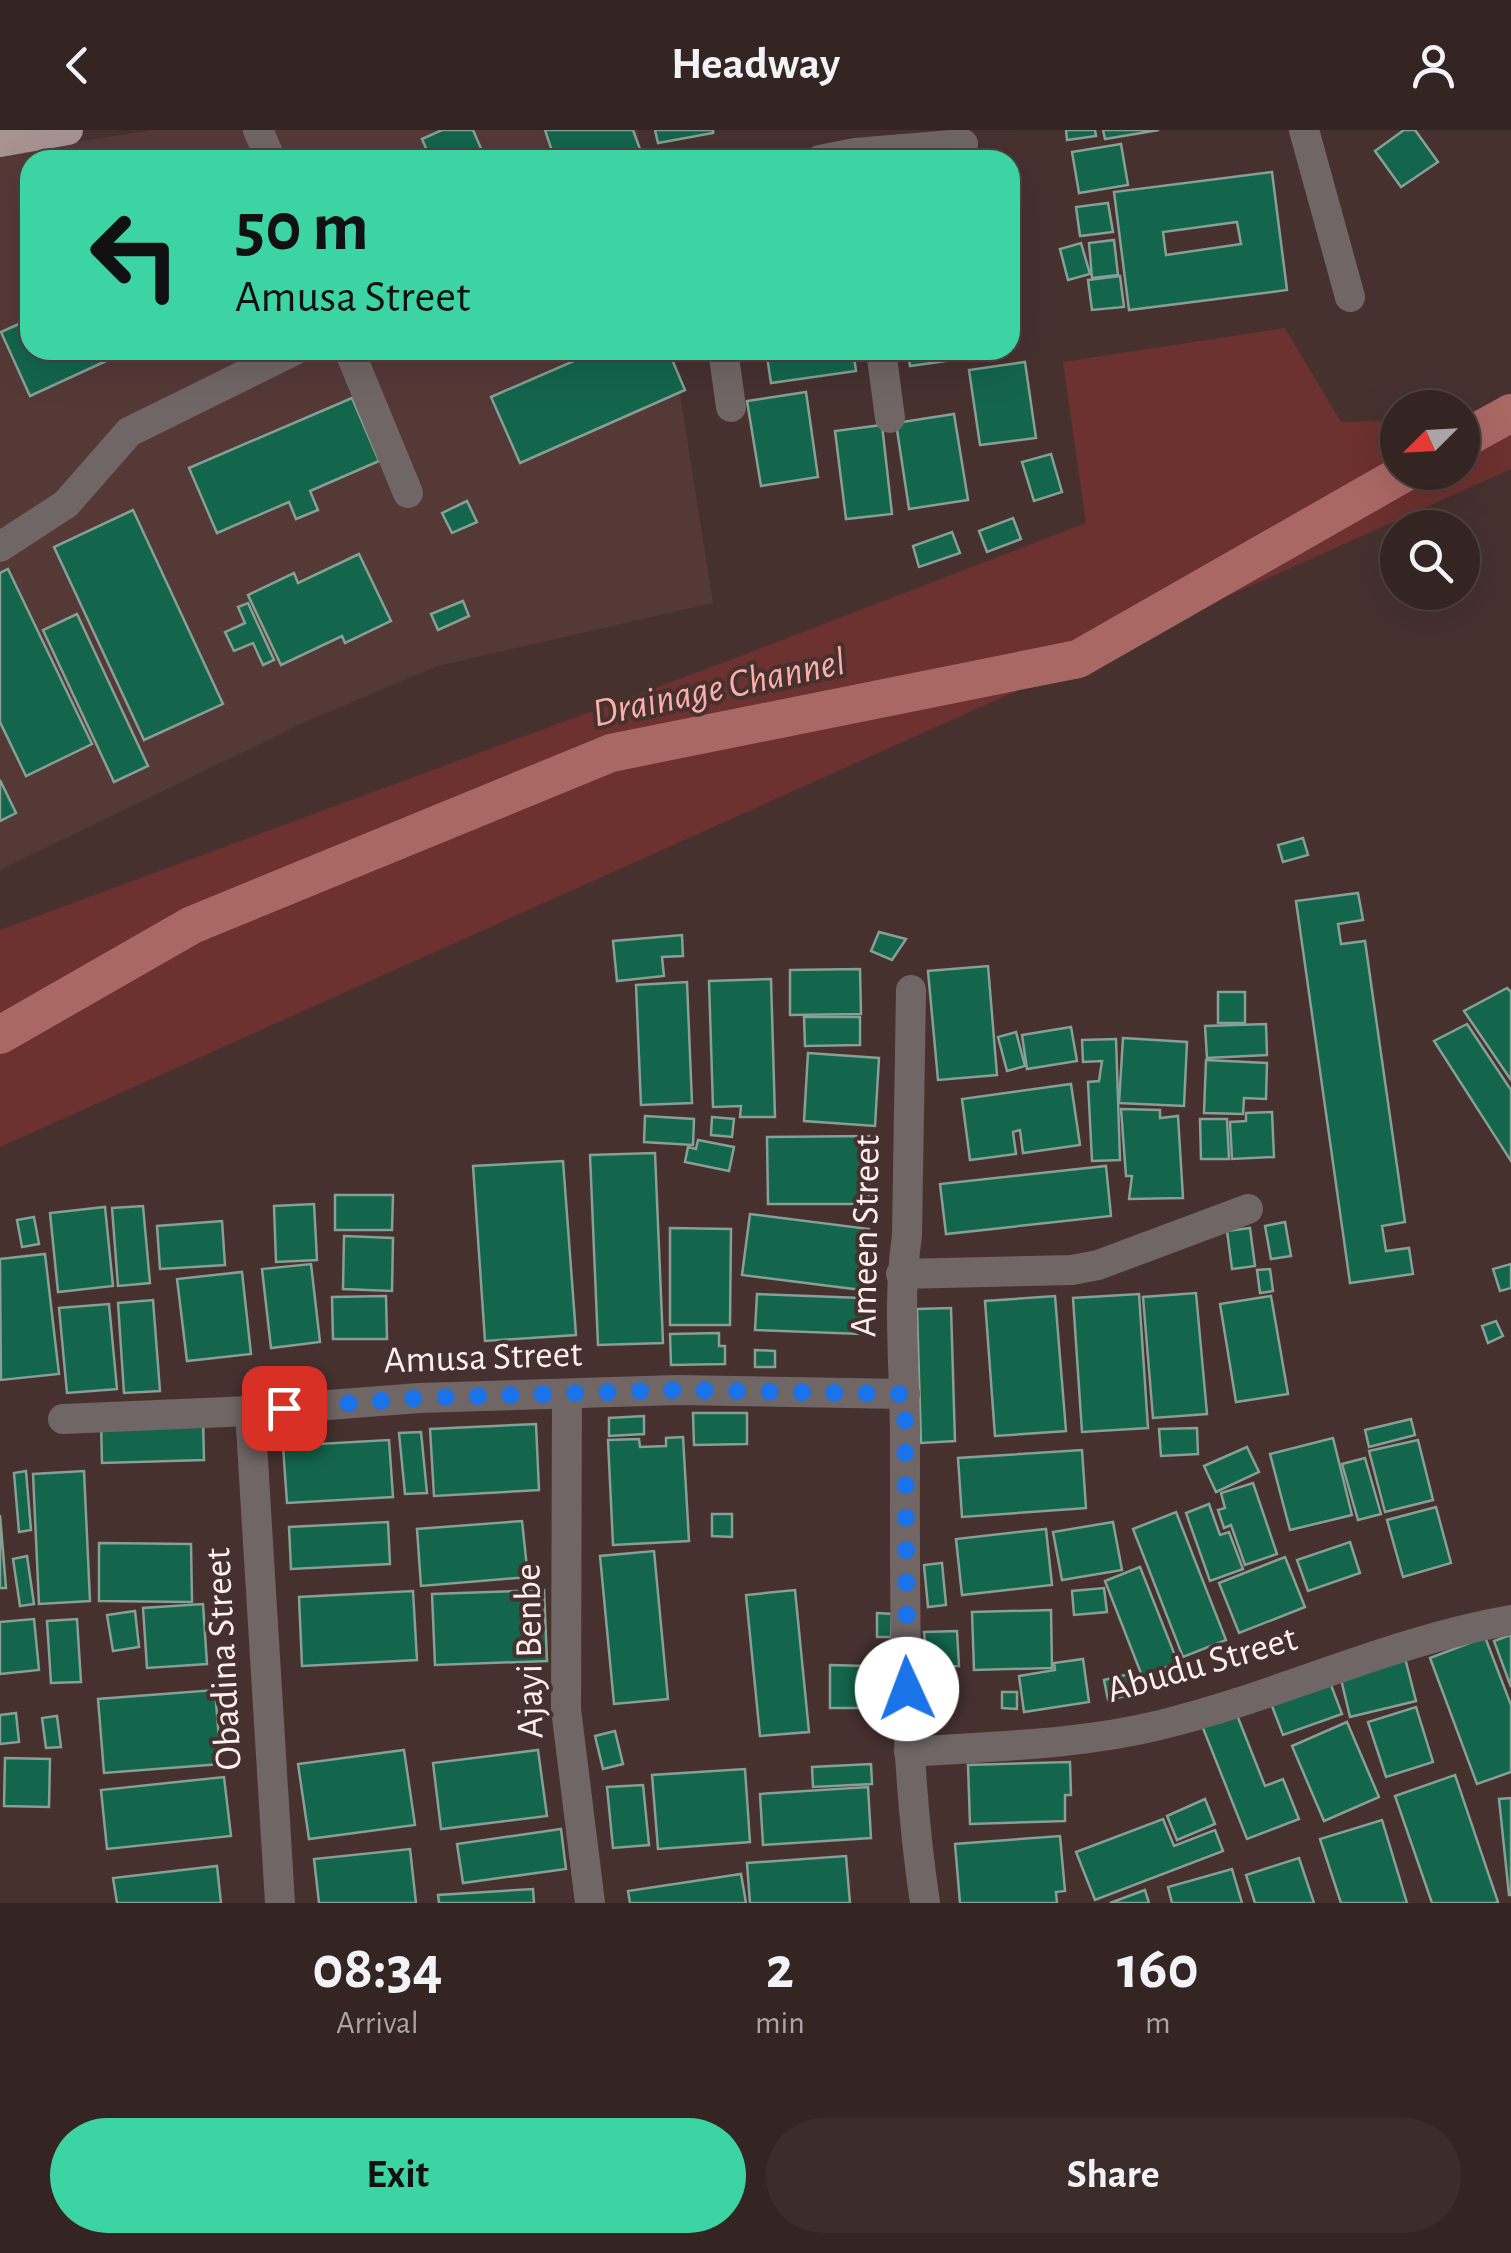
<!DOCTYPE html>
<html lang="en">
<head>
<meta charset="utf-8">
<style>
	body { margin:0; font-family:"Alegreya Sans",sans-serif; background:#3c2d2b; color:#f1f3f6; height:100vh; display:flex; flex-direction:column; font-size:38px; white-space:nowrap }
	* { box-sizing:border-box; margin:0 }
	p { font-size:32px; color:#a9a5a6 }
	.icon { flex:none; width:55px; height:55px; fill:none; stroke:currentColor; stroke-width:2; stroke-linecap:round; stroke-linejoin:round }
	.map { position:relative; height:1773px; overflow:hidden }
	.details { display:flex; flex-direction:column; background:#342523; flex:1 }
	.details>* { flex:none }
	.top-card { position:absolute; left:20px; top:20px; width:1000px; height:210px; border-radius:30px; box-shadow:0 10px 40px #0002,0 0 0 2px #4e4241; background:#3dd4a3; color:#111; overflow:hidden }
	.needle { width:65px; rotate:246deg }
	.tools { position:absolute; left:1380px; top:260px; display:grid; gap:20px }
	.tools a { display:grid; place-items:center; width:100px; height:100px; border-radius:50%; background:#342523; box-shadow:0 10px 40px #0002,0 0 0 2px #4e4241; font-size:50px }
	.pin { position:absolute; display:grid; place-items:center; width:85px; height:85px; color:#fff; margin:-42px; border-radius:20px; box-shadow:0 5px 15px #0006 }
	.me { position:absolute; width:110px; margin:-55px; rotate:358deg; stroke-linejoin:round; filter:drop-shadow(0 0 8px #0008) }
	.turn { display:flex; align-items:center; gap:35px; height:210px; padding:0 50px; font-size:45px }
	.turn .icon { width:130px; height:130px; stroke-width:2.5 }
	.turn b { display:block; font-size:70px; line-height:85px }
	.eta { display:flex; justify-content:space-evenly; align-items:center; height:170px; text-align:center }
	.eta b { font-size:60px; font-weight:700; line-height:70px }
	.action { display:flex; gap:20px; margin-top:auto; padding:20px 50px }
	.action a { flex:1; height:115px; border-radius:60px; background:#3dd4a3; color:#111; font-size:40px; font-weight:700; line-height:115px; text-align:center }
	.action a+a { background:#3c2d2b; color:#f1f3f6 }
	header { display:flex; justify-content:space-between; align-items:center; height:130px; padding:0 50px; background:#342523; font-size:45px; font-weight:700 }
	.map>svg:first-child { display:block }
	.built { fill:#543937 }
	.green { fill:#6d312f }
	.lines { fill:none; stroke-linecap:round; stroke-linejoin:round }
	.canal { stroke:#aa6864; stroke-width:38 }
	.building { fill:#13654b; stroke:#879f94; stroke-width:2.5; fill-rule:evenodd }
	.minor { stroke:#706665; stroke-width:30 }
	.major { stroke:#a89391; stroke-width:30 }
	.route { stroke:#1a73e8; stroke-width:18; stroke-dasharray:0 32.4 }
	.labels { text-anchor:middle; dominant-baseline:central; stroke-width:8; stroke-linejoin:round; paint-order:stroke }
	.street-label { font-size:38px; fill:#fef0ef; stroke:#46312f }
	.water-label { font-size:40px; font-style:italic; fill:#fcaea8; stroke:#46312f }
</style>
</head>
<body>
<header><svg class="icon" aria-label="back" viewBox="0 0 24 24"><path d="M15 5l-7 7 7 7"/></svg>Headway<svg class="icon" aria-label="person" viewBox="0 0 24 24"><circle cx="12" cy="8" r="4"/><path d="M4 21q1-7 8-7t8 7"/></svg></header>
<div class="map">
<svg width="1511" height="1773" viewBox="0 0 1511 1773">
	<rect width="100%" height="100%" fill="#46312f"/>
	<polygon class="built" points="152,0 638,0 642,30 30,30 30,220 673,220 713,473 437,536 305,592 0,740 0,24"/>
	<polygon class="green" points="1285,198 1341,292 1397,290 1398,342 1462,342 1463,289 1511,288 1511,339 0,1017 0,800 725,532 1086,393 1063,232"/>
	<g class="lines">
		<g class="canal">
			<polyline points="1462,310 1511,283"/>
			<polyline points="0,905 192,795 611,623 1078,529 1406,342"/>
		</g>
	</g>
	<g class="building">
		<polygon points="442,0 473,0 486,30 431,30 422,9"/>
		<polygon points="545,0 633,0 644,30 555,30"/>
		<polygon points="655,0 713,0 713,3 658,13"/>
		<polygon points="1066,0 1095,0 1096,6 1067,10"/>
		<polygon points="1103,0 1159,0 1105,9"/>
		<polygon points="1404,0 1415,0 1438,32 1401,57 1375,21"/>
		<polygon points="1121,14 1128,55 1079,63 1072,22"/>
		<path d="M1272 42 1287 160 1129 180 1114 62ZM1237 92 1241 114 1166 125 1163 102Z"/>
		<polygon points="1108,73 1113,102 1080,106 1076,77"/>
		<polygon points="1114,110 1118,145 1092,148 1089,113"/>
		<polygon points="1081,113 1090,144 1068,150 1060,119"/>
		<polygon points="1120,146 1124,177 1092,180 1088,150"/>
		<polygon points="30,189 30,220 130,220 30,266 1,202"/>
		<polygon points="599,220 668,220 685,260 520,333 491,267"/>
		<polygon points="766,220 853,220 856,241 771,253"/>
		<polygon points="908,220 995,220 996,224 910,236"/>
		<polygon points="1025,232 1036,308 980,315 969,240"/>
		<polygon points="806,262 818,347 761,356 747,271"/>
		<polygon points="352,268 379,331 310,361 318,380 296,389 289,372 217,403 189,338"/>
		<polygon points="954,284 968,370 909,379 896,293"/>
		<polygon points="882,295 892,384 846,389 835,301"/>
		<polygon points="1051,324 1062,362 1034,371 1022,332"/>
		<polygon points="467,371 477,392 452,403 442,383"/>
		<polygon points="133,380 223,574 144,610 54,417"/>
		<polygon points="1013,388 1021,409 987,422 979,401"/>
		<polygon points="952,402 960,423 919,437 913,416"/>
		<polygon points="359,424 391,491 345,513 342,506 281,535 248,465 294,443 298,453"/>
		<polygon points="8,439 92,614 26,646 0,592 0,443"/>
		<polygon points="463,471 469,486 438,500 431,484"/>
		<polygon points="248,473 274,530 263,535 253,513 234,521 225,502 245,493 238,477"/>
		<polygon points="77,484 148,636 114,652 43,500"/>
		<polygon points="0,650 16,683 0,691"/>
		<polygon points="1303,708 1308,725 1283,732 1278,715"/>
		<polygon points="1358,763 1363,790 1338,794 1341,814 1365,811 1405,1092 1382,1096 1386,1121 1409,1118 1413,1144 1350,1153 1296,771"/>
		<polygon points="879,802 906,809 892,830 871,821"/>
		<polygon points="682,805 683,826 662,827 664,846 617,851 613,811"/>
		<polygon points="988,836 997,945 938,950 928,841"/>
		<polygon points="860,839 861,884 790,885 790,840"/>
		<polygon points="771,849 775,987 740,987 741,976 713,977 709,851"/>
		<polygon points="687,852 692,973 641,975 636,855"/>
		<polygon points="1507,858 1511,862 1511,950 1464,881"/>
		<rect x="1218" y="862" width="27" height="31"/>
		<polygon points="804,887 860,887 860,915 805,916"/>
		<polygon points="1266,894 1267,925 1207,928 1205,896"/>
		<polygon points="1467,894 1511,960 1511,1031 1434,911"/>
		<polygon points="1071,897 1077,931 1027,939 1022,905"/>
		<polygon points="1016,902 1025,936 1007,941 998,907"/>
		<polygon points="1123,908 1187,912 1184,976 1119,973"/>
		<polygon points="1116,909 1120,1030 1092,1031 1088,952 1099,951 1102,931 1083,932 1082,910"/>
		<polygon points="808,923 879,928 875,996 804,991"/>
		<polygon points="1206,930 1267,933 1266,969 1244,968 1243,984 1204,983"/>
		<polygon points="1071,954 1080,1015 1023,1023 1020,1000 1013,1002 1016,1024 970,1030 962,969"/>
		<polygon points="1121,979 1160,980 1160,988 1178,986 1183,1068 1129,1069 1132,1046 1126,1046"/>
		<polygon points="1272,982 1274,1027 1232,1029 1230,992 1246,991 1246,983"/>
		<polygon points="645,986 694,989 693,1015 644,1012"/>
		<polygon points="712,987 734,989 732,1007 711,1005"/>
		<polygon points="1200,989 1227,989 1229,1029 1201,1029"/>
		<polygon points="869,1006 869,1074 768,1074 767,1007"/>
		<polygon points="698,1010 734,1017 729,1041 685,1032 688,1017 696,1019"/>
		<polygon points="655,1023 663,1213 598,1215 590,1025"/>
		<polygon points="563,1031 576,1205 485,1211 473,1036"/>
		<polygon points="1106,1036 1111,1086 946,1104 940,1054"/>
		<polygon points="335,1065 393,1065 392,1100 335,1100"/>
		<polygon points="314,1074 317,1130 276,1132 274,1076"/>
		<polygon points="143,1076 150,1153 118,1156 112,1078"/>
		<polygon points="105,1077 113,1156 58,1162 50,1083"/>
		<polygon points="750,1084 869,1099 862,1160 742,1145"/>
		<polygon points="34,1087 39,1114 22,1117 17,1090"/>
		<polygon points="222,1091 225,1135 160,1139 157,1096"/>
		<polygon points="1285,1092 1291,1126 1271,1129 1265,1096"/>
		<polygon points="670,1098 731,1099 730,1195 670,1195"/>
		<polygon points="1250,1098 1255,1136 1232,1139 1227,1101"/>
		<polygon points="344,1106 393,1108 392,1161 343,1159"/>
		<polygon points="45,1124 59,1244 1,1250 0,1129"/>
		<polygon points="311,1134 320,1212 271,1218 262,1139"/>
		<polygon points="1511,1134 1511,1158 1500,1161 1493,1139"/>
		<polygon points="1270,1139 1273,1161 1260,1163 1257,1140"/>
		<polygon points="242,1142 251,1224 187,1231 177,1149"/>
		<polygon points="1196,1163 1207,1284 1153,1288 1143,1167"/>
		<polygon points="757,1164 862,1168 861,1204 755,1200"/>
		<polygon points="1139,1164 1148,1298 1082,1302 1073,1168"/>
		<polygon points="386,1166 387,1209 333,1209 332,1167"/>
		<polygon points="1055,1166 1066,1301 995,1306 985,1171"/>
		<polygon points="1271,1166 1288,1264 1236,1272 1220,1174"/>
		<polygon points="153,1170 160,1261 124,1263 118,1173"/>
		<polygon points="109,1174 117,1259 67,1263 59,1178"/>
		<polygon points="951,1178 955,1311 921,1313 917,1179"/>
		<polygon points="1496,1191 1503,1206 1488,1213 1482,1196"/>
		<polygon points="719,1203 719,1216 725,1216 725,1234 671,1235 670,1204"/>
		<polygon points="755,1220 775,1221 775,1237 755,1237"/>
		<polygon points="693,1283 747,1283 747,1314 694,1315"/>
		<polygon points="644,1286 644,1304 609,1306 609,1288"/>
		<polygon points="203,1289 204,1330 102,1333 101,1291"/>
		<polygon points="1411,1289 1415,1305 1369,1317 1365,1300"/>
		<polygon points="536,1294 539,1360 434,1366 430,1299"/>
		<polygon points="1197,1298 1198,1324 1161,1326 1159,1299"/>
		<polygon points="421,1302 427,1363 405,1364 399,1303"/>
		<polygon points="683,1307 689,1411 613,1415 608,1310 639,1309 640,1317 666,1316 666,1308"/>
		<polygon points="1333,1308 1352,1385 1290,1400 1270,1324"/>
		<polygon points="389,1310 393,1367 287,1373 283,1316"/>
		<polygon points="1418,1310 1433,1370 1385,1382 1369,1321"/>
		<polygon points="1247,1317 1259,1342 1216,1362 1204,1336"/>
		<polygon points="1082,1320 1086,1378 962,1387 958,1328"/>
		<polygon points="1365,1328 1381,1384 1358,1390 1342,1334"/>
		<polygon points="26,1341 31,1400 19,1402 14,1343"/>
		<polygon points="84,1341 90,1471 39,1474 33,1344"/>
		<polygon points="1253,1353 1277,1424 1245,1435 1231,1395 1224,1398 1218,1380 1225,1378 1221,1363"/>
		<polygon points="1209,1374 1220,1405 1229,1402 1243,1439 1210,1451 1186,1383"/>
		<polygon points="1436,1377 1451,1433 1403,1447 1387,1390"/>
		<polygon points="1176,1382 1226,1510 1183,1527 1133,1399"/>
		<polygon points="712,1384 732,1384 732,1407 712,1406"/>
		<polygon points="0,1385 6,1458 0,1458"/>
		<polygon points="522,1391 528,1447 421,1456 417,1399"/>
		<polygon points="388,1392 390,1434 291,1439 289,1397"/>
		<polygon points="1113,1392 1122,1440 1062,1450 1053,1402"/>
		<polygon points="1046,1399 1052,1455 962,1465 956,1409"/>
		<polygon points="1350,1412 1360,1443 1308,1461 1297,1430"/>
		<polygon points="99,1413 191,1414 192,1472 99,1471"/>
		<polygon points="654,1421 668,1569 614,1574 600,1426"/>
		<polygon points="27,1426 34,1474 20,1476 13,1429"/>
		<polygon points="1285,1427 1305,1477 1239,1503 1219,1453"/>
		<polygon points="942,1433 946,1475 928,1477 924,1435"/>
		<polygon points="1140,1437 1178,1533 1142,1546 1105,1451"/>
		<polygon points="1104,1458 1107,1482 1074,1485 1072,1461"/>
		<polygon points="544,1460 547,1531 435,1535 432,1464"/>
		<polygon points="795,1460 809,1602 760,1606 746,1465"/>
		<polygon points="413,1461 417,1530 302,1536 299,1467"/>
		<polygon points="203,1474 207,1534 147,1538 143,1478"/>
		<polygon points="1051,1480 1052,1538 974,1540 972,1482"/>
		<polygon points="135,1481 139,1517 113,1521 107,1485"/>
		<polygon points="877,1483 892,1484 891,1507 877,1507"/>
		<polygon points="34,1489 39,1540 0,1544 0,1492"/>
		<polygon points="77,1489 81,1552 51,1553 47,1491"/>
		<polygon points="957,1501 959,1536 936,1537 935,1523 926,1523 924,1502"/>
		<polygon points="1511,1505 1511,1557 1494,1511"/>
		<polygon points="1485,1507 1511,1575 1511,1642 1477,1654 1430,1528"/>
		<polygon points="1405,1528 1416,1571 1350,1587 1340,1545"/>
		<polygon points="1083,1529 1089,1572 1024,1582 1019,1546 1055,1540 1054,1533"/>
		<polygon points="830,1535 867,1536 867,1578 830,1578"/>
		<polygon points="1134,1543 1139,1563 1108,1570 1104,1550"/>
		<polygon points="946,1544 947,1584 921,1585 919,1546"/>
		<polygon points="1328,1547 1342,1584 1283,1605 1269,1568"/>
		<polygon points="215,1560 221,1634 104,1643 98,1569"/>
		<polygon points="1002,1562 1017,1562 1017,1579 1002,1578"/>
		<polygon points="1416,1577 1433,1632 1386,1647 1368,1592"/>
		<polygon points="1235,1580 1265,1656 1283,1649 1299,1689 1247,1709 1201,1593"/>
		<polygon points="16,1583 19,1612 0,1614 0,1585"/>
		<polygon points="57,1586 61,1617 46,1618 42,1588"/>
		<polygon points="1347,1592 1379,1667 1324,1691 1292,1616"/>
		<polygon points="615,1601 623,1634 603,1639 595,1606"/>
		<polygon points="404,1620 415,1695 309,1709 298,1634"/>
		<polygon points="538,1620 547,1686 441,1699 433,1633"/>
		<polygon points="5,1628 50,1629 49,1677 4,1676"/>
		<polygon points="1070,1632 1071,1665 1065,1665 1065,1691 970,1694 968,1635"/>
		<polygon points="871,1634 872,1654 813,1657 812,1637"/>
		<polygon points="745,1639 750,1712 658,1719 652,1645"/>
		<polygon points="1455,1645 1498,1772 1494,1773 1432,1773 1395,1666"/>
		<polygon points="224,1647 231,1706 107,1719 101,1660"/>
		<polygon points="643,1655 649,1715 613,1718 607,1657"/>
		<polygon points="868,1657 871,1708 763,1715 760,1664"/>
		<polygon points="1511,1668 1511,1765 1509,1765 1499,1669"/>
		<polygon points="1205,1669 1215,1694 1177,1710 1167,1686"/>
		<polygon points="1163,1689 1174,1716 1215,1700 1223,1721 1095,1770 1076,1722"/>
		<polygon points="1382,1690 1407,1773 1341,1773 1320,1709"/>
		<polygon points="561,1699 566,1739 463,1753 457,1714"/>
		<polygon points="1060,1706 1065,1761 1056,1762 1057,1773 960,1773 955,1714"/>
		<polygon points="410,1719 416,1773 319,1773 314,1729"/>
		<polygon points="846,1726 850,1773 750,1773 747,1733"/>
		<polygon points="1299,1728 1314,1773 1255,1773 1246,1745"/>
		<polygon points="217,1736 221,1773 117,1773 113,1748"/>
		<polygon points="1232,1739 1242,1773 1172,1773 1168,1757"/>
		<polygon points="741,1744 746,1773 630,1773 628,1761"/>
		<polygon points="533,1759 534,1773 439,1773 438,1765"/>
		<polygon points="1145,1760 1149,1773 1110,1773"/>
	</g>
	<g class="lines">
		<g class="minor">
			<polyline points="258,0 271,30"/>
			<polyline points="1304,0 1350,167"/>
			<polyline points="820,30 855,23 963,14"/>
			<polyline points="349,220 408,363"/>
			<polyline points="723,220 731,277"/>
			<polyline points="881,220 890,288"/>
			<polyline points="0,417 66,374 129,302 295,220"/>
			<path d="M911 860 907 1105C897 1173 905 1242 905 1310 905 1464 902 1620 925 1773"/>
			<polyline points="901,1144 1072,1140 1098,1135 1248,1079"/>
			<polyline points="567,1266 566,1579 590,1773"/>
			<polyline points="250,1281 280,1773"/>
			<polyline points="63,1289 250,1281 419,1268 677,1260 905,1264"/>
			<path d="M909 1622C993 1616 1078 1615 1160 1595 1279 1566 1390 1511 1511 1490"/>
		</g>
		<polyline class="major" points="0,12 68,0"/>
	</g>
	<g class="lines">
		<polyline class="route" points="284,1278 419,1268 677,1260 905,1264 907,1559"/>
	</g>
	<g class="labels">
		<g class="street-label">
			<text transform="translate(866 1106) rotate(-89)">Ameen Street</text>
			<text transform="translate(483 1228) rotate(-2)">Amusa Street</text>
			<text transform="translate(530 1521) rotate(-91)">Ajayi Benbe</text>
			<text transform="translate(224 1529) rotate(-93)">Obadina Street</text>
			<text transform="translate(1202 1535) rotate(-16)">Abudu Street</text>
		</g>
		<g class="water-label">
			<text transform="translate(719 558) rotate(-12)">Drainage Channel</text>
		</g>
	</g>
</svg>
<div class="tools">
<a><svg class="needle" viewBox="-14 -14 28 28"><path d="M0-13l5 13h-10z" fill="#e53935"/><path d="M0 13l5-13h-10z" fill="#a9a5a6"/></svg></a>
<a><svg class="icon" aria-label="search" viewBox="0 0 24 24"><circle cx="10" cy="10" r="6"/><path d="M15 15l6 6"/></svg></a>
</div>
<div class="pin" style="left:284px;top:1278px;background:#d93025"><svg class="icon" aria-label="arrive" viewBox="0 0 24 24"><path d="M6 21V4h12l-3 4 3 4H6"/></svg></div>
<svg class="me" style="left:907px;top:1559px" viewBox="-20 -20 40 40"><circle r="19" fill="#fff"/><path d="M0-13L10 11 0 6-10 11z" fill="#1a73e8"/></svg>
<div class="top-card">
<div class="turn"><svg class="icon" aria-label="left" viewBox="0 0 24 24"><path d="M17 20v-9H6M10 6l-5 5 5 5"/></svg><div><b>50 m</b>Amusa Street</div></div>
</div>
</div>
<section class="details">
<div class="eta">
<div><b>08:34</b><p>Arrival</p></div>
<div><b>2</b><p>min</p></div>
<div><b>160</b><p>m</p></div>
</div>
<div class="action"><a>Exit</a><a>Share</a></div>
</section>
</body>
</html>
